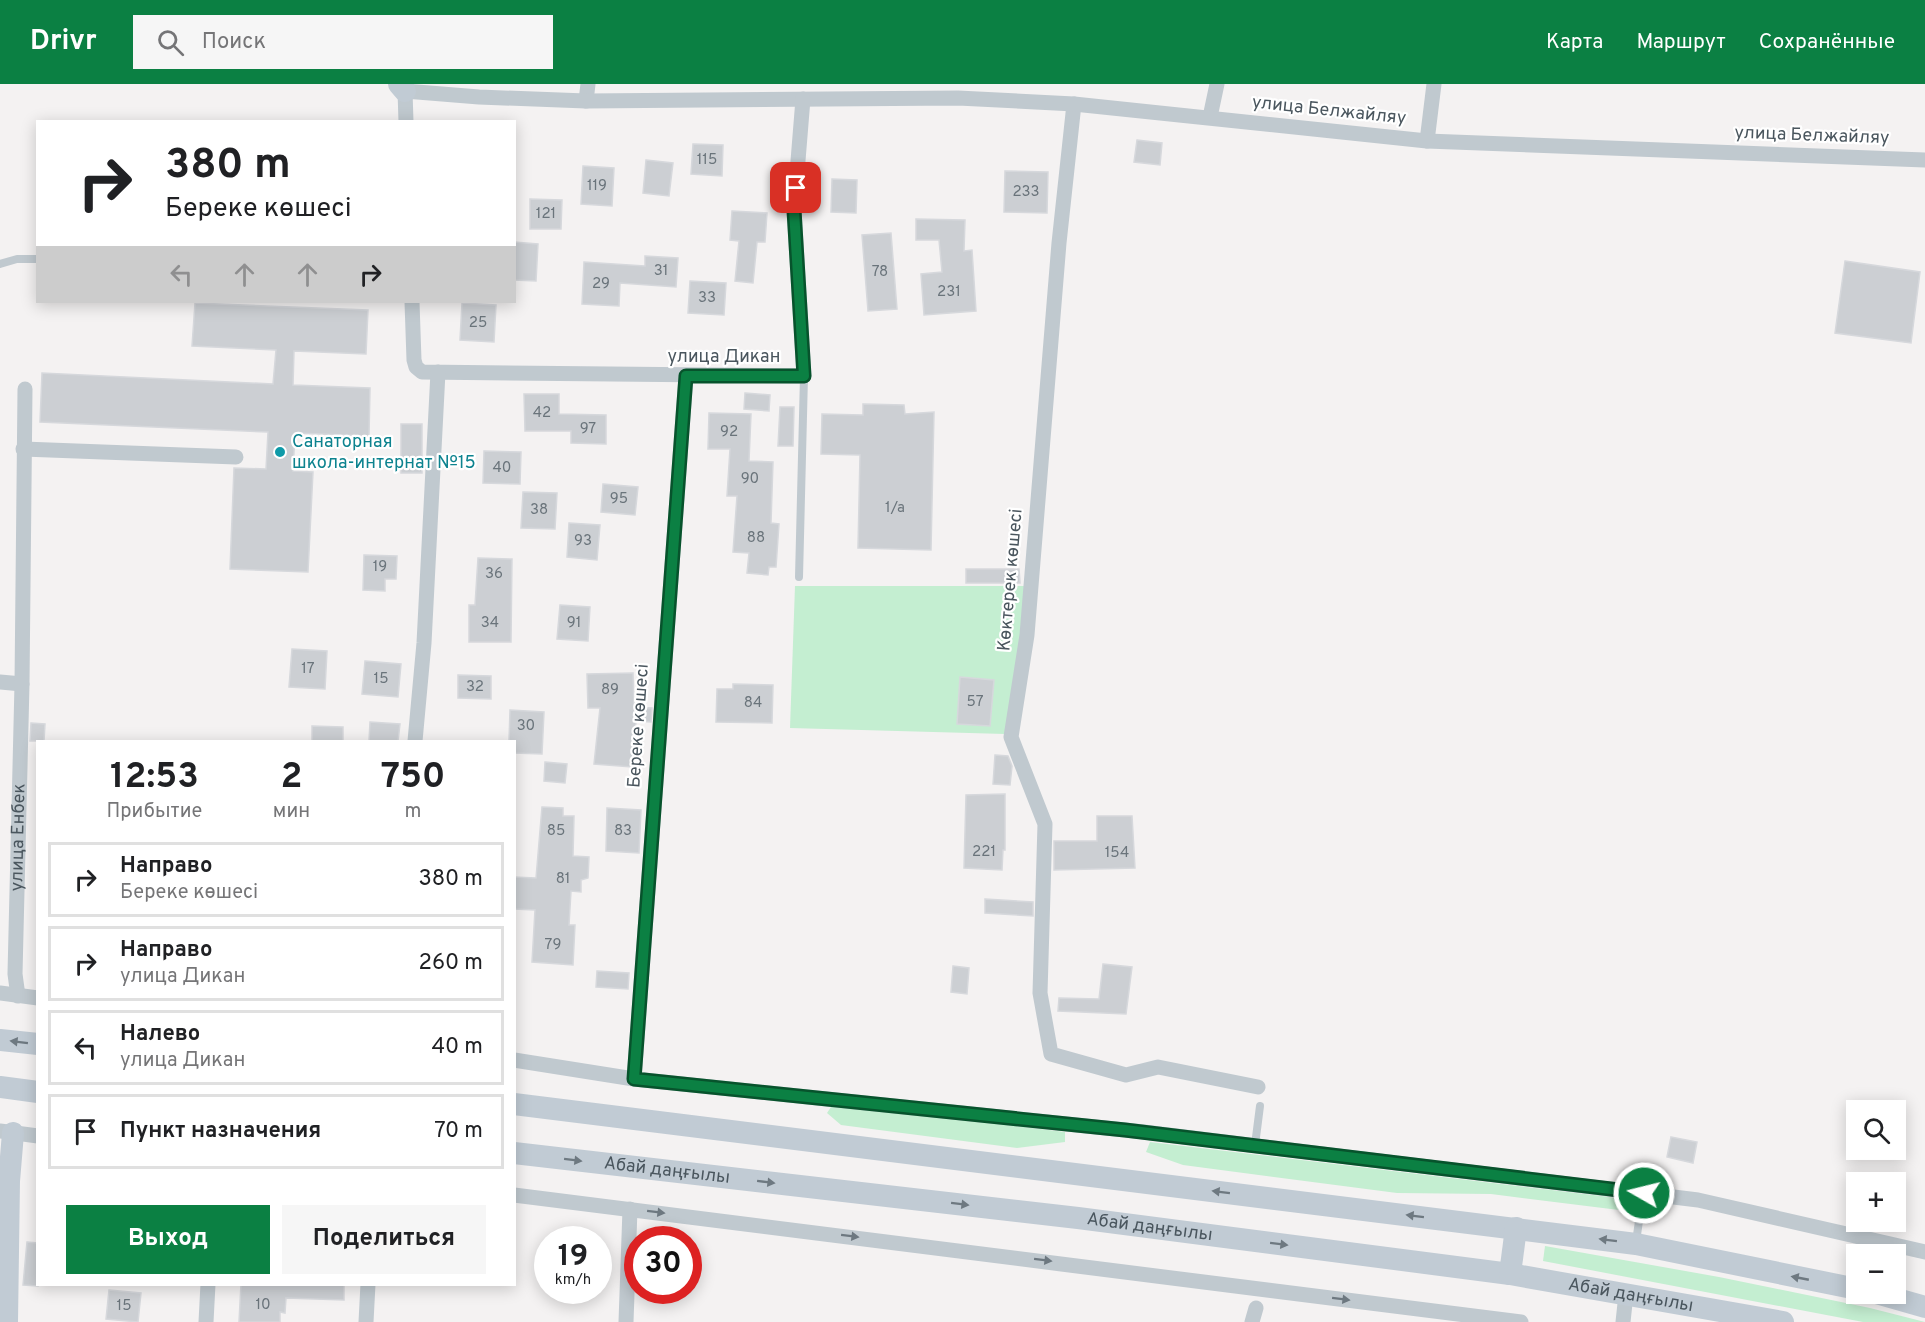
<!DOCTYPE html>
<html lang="ru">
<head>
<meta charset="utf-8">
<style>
	body { margin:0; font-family:Overpass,sans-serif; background:#f6f6f6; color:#202124; height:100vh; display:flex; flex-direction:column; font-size:22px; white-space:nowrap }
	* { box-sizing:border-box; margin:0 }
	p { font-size:20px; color:#757577 }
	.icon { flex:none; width:33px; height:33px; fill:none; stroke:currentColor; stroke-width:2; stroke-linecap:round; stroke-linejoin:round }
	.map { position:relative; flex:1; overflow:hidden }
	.side { position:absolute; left:36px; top:656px; width:480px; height:546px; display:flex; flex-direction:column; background:#fff; border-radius:0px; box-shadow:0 3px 15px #0003 }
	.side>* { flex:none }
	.guide { position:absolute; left:36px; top:36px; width:480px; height:183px; border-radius:0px; box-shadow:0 3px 15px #0003; background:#fff; color:#202124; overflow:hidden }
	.buttons { position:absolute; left:1846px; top:1016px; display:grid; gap:12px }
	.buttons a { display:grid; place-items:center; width:60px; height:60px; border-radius:0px; background:#fff; box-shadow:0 3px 15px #0003; font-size:30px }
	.speed { position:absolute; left:534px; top:1142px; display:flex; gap:12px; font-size:30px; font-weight:700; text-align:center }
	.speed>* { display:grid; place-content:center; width:78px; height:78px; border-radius:50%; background:#fff; box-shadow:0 3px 15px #0003; line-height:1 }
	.speed small { font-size:15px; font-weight:400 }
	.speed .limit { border:9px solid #d22; background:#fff; color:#111 }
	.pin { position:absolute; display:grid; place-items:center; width:51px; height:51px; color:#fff; margin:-26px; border-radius:12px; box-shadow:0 3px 9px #0006 }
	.me { position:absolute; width:66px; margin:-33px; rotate:278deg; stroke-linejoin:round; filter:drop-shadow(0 0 4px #0008) }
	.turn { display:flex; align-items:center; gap:21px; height:126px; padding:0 30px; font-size:27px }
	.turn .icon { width:78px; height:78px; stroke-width:2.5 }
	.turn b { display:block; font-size:42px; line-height:51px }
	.lanes { display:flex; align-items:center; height:57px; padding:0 30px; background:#0003; justify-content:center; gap:30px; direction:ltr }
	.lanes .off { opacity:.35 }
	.eta { display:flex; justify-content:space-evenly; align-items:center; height:102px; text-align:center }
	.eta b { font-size:36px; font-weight:700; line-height:42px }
	.primary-button { display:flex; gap:12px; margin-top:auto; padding:12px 30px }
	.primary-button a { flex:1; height:69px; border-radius:0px; background:#0b8043; color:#fff; font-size:24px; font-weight:700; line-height:69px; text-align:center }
	.primary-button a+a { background:#f6f6f6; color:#202124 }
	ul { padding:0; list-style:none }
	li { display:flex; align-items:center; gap:18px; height:75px; margin:0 12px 9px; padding:0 18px; border:3px solid #e0e0e0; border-radius:0px }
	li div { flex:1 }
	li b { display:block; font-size:22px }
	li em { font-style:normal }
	header { display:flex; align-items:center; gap:36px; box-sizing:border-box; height:84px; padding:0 30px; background:#0b8043; color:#fff }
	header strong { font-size:28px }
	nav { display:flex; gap:33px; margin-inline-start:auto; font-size:21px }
	.search { width:420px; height:54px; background:#f6f6f6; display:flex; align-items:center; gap:15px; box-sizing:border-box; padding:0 21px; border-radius:0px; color:#757577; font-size:22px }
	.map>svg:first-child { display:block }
	.green { fill:#c4eed1 }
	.building { fill:#cccfd3; stroke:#d6d8dc; stroke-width:1.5 }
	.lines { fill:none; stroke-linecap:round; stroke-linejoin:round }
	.lane { stroke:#c0c9cf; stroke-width:8 }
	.street { stroke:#c0c9cf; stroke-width:15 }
	.secondary { stroke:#c1cbd4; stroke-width:22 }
	.oneway { fill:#6e7981 }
	.oneway2 { fill:#6d7880 }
	.route-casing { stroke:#07532c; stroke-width:15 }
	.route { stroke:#0b8043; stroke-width:10 }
	.culture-dot { fill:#0f9aa8; stroke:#fff; stroke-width:2 }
	.labels { text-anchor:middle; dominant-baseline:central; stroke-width:4.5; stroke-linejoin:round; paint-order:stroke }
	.number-label { font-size:15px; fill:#6a747b }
	.street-label { font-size:18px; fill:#4a565e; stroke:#fff }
	.culture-label { font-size:18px; fill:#0d838f; stroke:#fff; text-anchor:start }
</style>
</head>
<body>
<header>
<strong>Drivr</strong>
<div class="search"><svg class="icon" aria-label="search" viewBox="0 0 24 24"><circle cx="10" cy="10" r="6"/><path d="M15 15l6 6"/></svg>Поиск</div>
<nav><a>Карта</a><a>Маршрут</a><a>Сохранённые</a></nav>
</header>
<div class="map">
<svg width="1925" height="1238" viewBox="0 0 1925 1238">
	<rect width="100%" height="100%" fill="#f4f2f2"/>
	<g class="green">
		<polygon points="795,502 1028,502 1005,650 790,644"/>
		<polygon points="833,1020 1065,1048 1065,1058 1017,1064 841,1041 827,1029"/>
		<polygon points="1150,1058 1610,1113 1633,1118 1634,1123 1627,1127 1491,1110 1397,1109 1183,1081 1146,1068"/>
		<polygon points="1545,1162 1719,1193 1870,1224 1925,1238 1863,1238 1543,1177"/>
	</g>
	<g class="building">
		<polygon points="1137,56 1162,59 1160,81 1134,78"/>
		<polygon points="693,60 723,61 722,92 691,90"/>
		<polygon points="646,76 673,79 669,112 643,109"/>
		<polygon points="583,82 614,84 612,122 581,120"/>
		<polygon points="1005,87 1048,88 1047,129 1004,128"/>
		<polygon points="832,95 857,96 856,129 831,128"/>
		<polygon points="530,115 562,116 561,145 530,145"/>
		<polygon points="732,127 767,129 765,158 757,158 753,199 735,197 739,157 730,156"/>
		<polygon points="916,135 965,136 964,167 972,166 976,227 924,231 921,190 942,188 939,156 916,156"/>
		<polygon points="891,149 897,225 868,227 862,151"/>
		<polygon points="514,158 538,160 536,197 514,196"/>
		<polygon points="645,172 678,174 676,203 620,199 619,222 582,220 584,178 645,182"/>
		<polygon points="1845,177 1920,188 1911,259 1835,249"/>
		<polygon points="690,197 726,199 724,231 688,229"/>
		<polygon points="195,219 368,226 366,270 294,267 293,301 370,304 369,352 295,349 293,387 313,388 308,488 230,485 234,384 266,385 268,348 40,338 42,289 273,300 276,266 192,262"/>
		<polygon points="462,219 496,221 494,258 460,256"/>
		<polygon points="745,309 770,311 769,327 744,325"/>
		<polygon points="524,310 559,310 559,330 606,331 606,360 571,359 571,347 525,347"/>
		<polygon points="863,320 904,321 905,330 934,328 931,466 858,464 860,371 821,370 822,330 863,331"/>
		<polygon points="780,323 794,323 793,362 778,362"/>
		<polygon points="709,329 751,330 749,377 773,378 771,439 779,440 776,483 769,483 768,491 747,489 749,469 733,468 737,412 727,412 730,365 708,365"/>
		<rect x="401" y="340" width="21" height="49"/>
		<polygon points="484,367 521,368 520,400 483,399"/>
		<polygon points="603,400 638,403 635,431 601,428"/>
		<polygon points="523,408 557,409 555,445 521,444"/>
		<polygon points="569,439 600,441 597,476 567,473"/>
		<polygon points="364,471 397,472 396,495 385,495 385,507 363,506"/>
		<polygon points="478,474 512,475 511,558 469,558 469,521 475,521"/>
		<polygon points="966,485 1019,485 1020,499 966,499"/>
		<polygon points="560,521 590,523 588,557 557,555"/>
		<polygon points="292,565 327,567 325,605 289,603"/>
		<polygon points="365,577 401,580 398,613 362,610"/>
		<polygon points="633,589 634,623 652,624 651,638 636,637 632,683 594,680 600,624 588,624 587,590"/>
		<polygon points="458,591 491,592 491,615 458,614"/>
		<polygon points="960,593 994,596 990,642 957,640"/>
		<polygon points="733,600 773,601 772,639 716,638 717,605 733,605"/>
		<polygon points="510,626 544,628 542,670 514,669 514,657 509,657"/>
		<polygon points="370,638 400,640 398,657 369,657"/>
		<polygon points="31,639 45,640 44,657 30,657"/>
		<polygon points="312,642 343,643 343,657 312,657"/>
		<polygon points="995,671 1008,672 1012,682 1010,701 993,700"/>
		<polygon points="545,678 567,680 565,699 544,697"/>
		<polygon points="1005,710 1005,766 1003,766 1002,786 964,784 966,711"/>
		<polygon points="542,723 563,724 563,732 574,732 573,772 589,773 588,794 581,796 581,808 571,807 569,841 575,841 573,881 532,878 535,826 514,825 514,793 536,794"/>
		<polygon points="607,724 641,726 639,769 606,767"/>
		<polygon points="1097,732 1132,732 1135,784 1054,786 1054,757 1097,757"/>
		<polygon points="985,815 1033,818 1033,832 985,829"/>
		<polygon points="1103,880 1132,883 1126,930 1058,927 1059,914 1099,915"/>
		<polygon points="953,882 969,884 967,910 951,908"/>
		<polygon points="597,887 629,889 628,905 596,903"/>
		<polygon points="1671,1053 1697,1058 1693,1079 1667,1073"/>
		<polygon points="27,1158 38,1159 38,1202 23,1201"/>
		<polygon points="241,1200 344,1200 344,1216 286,1214 285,1229 280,1228 280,1238 239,1238"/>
		<polygon points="109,1206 141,1209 138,1238 106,1235"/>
	</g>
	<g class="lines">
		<g class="lane">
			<polyline points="0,180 17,175 38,175"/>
			<polyline points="799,493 804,292"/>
			<polyline points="1255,1061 1260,1022"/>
			<polyline points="1636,1158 1643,1109"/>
		</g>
		<g class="street">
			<polyline points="586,17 588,0"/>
			<polyline points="1074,20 1059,159 1027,551 1011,653 1045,740 1040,909 1051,970 1126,991 1158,983 1258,1003"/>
			<polyline points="1210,33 1217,0"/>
			<polyline points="406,38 405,7 479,13 586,17 958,14 1074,20 1427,57 1925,76"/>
			<polyline points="1427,57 1434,0"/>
			<polyline points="412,218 414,276 416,283 422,288 804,292 794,126 803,15"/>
			<polyline points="23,365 236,373"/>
			<polyline points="0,598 22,600"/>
			<polyline points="415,657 424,559 438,288"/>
			<polyline points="0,909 38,914"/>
			<path id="s1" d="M18 912 15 890 22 600 25 305"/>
			<polyline points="514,976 634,995 1144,1048 1698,1116 1925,1168"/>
			<polyline points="634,995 686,292"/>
			<polyline points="0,1047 38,1052"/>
			<polyline points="514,1111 1521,1238"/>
			<polyline points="206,1238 208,1200"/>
			<polyline points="366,1238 368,1200"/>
			<polyline points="626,1238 630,1125"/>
			<polyline points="1252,1238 1256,1224"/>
			<polyline points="1623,1238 1626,1210"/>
		</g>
		<g class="secondary">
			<polyline points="399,0 405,7"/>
			<polyline points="0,956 38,960"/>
			<polyline points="0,1003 38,1008"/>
			<polyline points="514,1020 1636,1160 1857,1205"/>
			<path id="s2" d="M514 1069 1078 1134 1510 1190 1783 1238"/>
			<polyline points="1510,1190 1516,1144"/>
			<polyline points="1876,1209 1925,1223"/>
			<polyline points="7,1238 9,1097 13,1049"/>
		</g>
	</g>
	<defs><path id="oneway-solid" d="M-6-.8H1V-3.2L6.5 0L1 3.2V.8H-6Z" transform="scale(1.5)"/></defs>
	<g class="oneway">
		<use href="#oneway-solid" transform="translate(19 958) rotate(-173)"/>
		<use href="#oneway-solid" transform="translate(573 1076) rotate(7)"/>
		<use href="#oneway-solid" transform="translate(766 1098) rotate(7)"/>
		<use href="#oneway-solid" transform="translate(1221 1108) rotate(-173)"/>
		<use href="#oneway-solid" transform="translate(960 1120) rotate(7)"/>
		<use href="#oneway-solid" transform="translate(1415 1132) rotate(-173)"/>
		<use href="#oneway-solid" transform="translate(1608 1156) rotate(-173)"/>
		<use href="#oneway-solid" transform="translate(1279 1160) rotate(7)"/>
		<use href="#oneway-solid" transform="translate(1800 1194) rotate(-169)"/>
	</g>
	<g class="oneway2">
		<use href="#oneway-solid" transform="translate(656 1128) rotate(7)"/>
		<use href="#oneway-solid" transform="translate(850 1152) rotate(7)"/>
		<use href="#oneway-solid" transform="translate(1043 1176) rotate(7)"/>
		<use href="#oneway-solid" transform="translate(1341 1215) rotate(7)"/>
	</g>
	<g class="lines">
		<defs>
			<polyline id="route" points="796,104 794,126 804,292 686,292 634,995 1125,1046 1644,1109"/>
		</defs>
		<use href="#route" class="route-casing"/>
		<use href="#route" class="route"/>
	</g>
	<circle class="culture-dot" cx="280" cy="368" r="6"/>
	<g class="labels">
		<g class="number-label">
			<text x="707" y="76">115</text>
			<text x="597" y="102">119</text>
			<text x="1026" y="108">233</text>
			<text x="546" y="130">121</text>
			<text x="661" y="187">31</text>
			<text x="880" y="188">78</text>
			<text x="601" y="200">29</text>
			<text x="949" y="208">231</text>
			<text x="707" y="214">33</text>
			<text x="478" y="239">25</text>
			<text x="542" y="329">42</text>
			<text x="588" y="345">97</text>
			<text x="729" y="348">92</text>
			<text x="502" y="384">40</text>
			<text x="750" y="395">90</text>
			<text x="619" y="415">95</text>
			<text x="895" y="424">1/а</text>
			<text x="539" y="426">38</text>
			<text x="756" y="454">88</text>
			<text x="583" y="457">93</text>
			<text x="380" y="483">19</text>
			<text x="494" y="490">36</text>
			<text x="490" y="539">34</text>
			<text x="574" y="539">91</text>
			<text x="308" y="585">17</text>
			<text x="381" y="595">15</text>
			<text x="475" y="603">32</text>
			<text x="610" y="606">89</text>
			<text x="975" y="618">57</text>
			<text x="753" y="619">84</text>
			<text x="526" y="642">30</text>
			<text x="556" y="747">85</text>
			<text x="623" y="747">83</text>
			<text x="984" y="768">221</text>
			<text x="1117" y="769">154</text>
			<text x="563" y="795">81</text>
			<text x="553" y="861">79</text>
			<text x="263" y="1221">10</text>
			<text x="124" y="1222">15</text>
		</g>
		<g class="street-label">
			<text transform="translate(1329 27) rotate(6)">улица Белжайляу</text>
			<text transform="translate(1812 52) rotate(2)">улица Белжайляу</text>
			<text x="724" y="273">улица Дикан</text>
			<text transform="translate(1011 496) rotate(-85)">Көктерек көшесі</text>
			<text transform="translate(639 642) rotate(-86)">Береке көшесі</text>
			<text stroke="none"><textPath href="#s1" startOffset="159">улица Енбек</textPath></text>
			<text stroke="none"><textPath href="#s2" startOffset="154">Абай даңғылы</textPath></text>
			<text stroke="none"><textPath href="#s2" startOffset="640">Абай даңғылы</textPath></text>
			<text stroke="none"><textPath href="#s2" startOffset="1126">Абай даңғылы</textPath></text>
		</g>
		<g class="culture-label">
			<text x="292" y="358">Санаторная<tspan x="292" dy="21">школа-интернат №15</tspan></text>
		</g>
	</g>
</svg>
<div class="buttons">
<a><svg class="icon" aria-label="search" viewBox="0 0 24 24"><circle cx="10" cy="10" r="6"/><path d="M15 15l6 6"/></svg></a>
<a>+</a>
<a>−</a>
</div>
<div class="speed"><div>19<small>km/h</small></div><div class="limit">30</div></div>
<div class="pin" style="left:796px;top:104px;background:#d93025"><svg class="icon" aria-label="arrive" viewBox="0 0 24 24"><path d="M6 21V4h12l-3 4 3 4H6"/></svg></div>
<svg class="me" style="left:1644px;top:1109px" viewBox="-20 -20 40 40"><circle r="17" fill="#0b8043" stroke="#fff" stroke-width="3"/><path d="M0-11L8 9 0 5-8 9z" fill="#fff"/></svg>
<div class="guide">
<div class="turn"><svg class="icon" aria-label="right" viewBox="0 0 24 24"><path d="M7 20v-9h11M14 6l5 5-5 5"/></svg><div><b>380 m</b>Береке көшесі</div></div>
<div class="lanes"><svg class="icon off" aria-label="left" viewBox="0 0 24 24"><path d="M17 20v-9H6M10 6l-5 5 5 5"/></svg><svg class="icon off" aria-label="ahead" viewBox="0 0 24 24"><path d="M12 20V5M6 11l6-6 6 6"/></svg><svg class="icon off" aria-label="ahead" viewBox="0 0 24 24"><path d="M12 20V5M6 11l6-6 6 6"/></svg><svg class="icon" aria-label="right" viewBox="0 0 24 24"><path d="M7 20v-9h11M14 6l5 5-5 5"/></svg></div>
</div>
<section class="side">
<div class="eta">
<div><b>12:53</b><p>Прибытие</p></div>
<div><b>2</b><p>мин</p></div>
<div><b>750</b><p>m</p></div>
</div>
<ul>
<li><svg class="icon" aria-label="right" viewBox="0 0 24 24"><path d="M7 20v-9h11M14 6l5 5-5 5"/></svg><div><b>Направо</b><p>Береке көшесі</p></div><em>380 m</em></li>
<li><svg class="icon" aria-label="right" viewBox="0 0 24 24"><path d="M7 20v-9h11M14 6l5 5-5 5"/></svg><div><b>Направо</b><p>улица Дикан</p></div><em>260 m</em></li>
<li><svg class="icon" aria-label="left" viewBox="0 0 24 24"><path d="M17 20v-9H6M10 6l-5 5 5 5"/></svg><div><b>Налево</b><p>улица Дикан</p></div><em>40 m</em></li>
<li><svg class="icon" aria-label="arrive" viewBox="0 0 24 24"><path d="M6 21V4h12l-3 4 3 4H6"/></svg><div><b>Пункт назначения</b></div><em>70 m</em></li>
</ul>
<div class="primary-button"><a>Выход</a><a>Поделиться</a></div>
</section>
</div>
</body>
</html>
